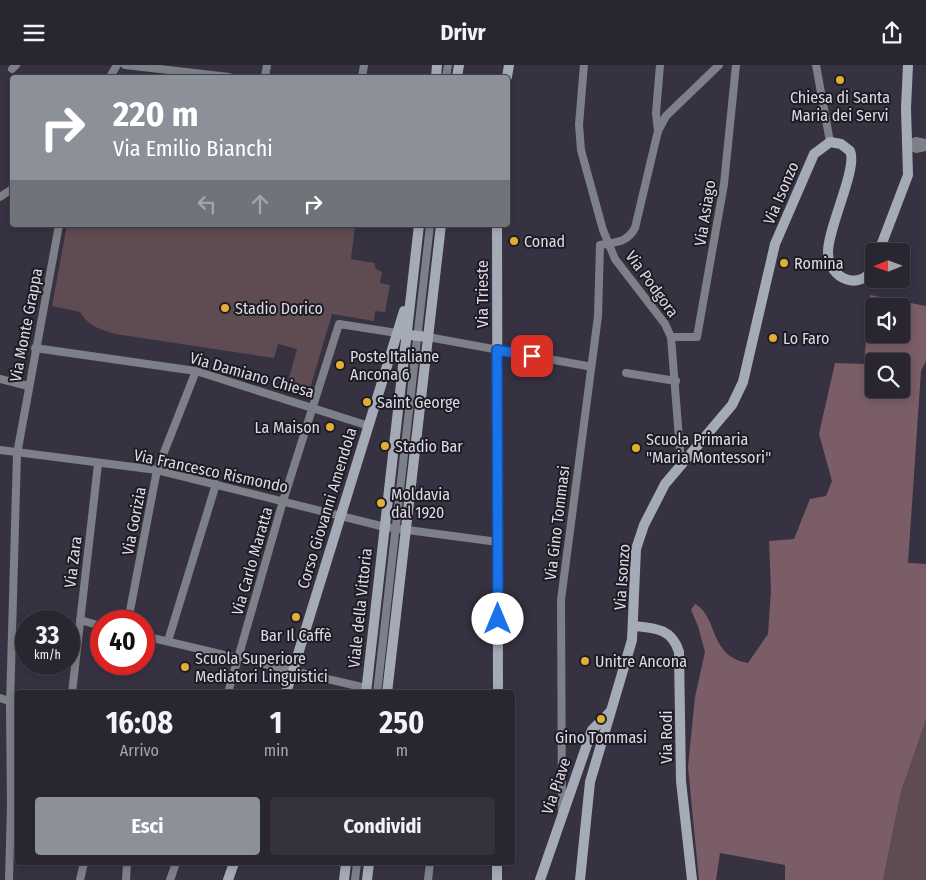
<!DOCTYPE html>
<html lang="it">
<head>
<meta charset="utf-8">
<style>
	body { margin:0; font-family:"Fira Sans Condensed",sans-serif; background:#35323e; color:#f1f3f6; height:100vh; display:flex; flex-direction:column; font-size:19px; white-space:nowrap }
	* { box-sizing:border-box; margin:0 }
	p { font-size:16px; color:#a5a5ac }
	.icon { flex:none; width:28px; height:28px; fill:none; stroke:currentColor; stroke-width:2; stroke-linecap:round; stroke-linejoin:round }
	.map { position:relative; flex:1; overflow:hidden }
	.drawer { position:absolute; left:15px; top:625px; width:500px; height:175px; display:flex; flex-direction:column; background:#292632; border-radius:5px; box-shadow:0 2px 8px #0003,0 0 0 1px #45434d }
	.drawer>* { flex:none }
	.hud { position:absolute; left:10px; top:10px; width:500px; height:152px; border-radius:5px; box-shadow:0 2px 8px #0003,0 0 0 1px #45434d; background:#8c9099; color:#fff; overflow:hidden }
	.needle { width:32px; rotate:269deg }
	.tools { position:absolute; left:865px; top:178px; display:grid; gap:10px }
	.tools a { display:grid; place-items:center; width:45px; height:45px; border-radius:5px; background:#292632; box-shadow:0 2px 8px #0003,0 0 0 1px #45434d; font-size:25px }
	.speed { position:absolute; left:15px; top:545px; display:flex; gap:10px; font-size:25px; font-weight:700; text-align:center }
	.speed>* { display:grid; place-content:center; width:65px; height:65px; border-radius:50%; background:#292632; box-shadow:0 2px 8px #0003,0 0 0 1px #45434d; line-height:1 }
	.speed small { font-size:12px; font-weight:400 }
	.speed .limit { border:8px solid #d22; background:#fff; color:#111 }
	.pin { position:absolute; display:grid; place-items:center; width:42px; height:42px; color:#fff; margin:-21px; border-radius:10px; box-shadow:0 2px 8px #0006 }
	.me { position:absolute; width:55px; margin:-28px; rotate:0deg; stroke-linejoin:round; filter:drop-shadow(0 0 4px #0008) }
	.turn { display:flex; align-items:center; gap:18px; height:105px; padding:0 20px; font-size:22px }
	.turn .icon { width:65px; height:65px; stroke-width:2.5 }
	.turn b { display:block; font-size:35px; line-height:42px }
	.lanes { display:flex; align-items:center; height:48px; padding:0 20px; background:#0003; justify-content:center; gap:25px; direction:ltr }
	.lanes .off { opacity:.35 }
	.eta { display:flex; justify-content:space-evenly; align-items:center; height:85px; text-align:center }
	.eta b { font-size:30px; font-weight:700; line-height:35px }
	.button { display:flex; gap:10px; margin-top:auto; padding:10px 20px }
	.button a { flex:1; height:58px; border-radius:5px; background:#8c9099; color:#fff; font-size:20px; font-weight:700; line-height:58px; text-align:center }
	.button a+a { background:#35323e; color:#f1f3f6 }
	header { display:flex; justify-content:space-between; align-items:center; height:65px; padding:0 20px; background:#292632; font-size:22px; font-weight:700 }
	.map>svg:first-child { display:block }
	.green { fill:#5e4c52 }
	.forest { fill:#7a5d66; fill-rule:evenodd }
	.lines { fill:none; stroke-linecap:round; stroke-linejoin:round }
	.street { stroke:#7d8088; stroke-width:8 }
	.secondary { stroke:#a5aab7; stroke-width:10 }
	.route-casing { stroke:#114b97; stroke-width:12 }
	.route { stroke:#1a73e8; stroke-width:9 }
	.poi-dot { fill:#e3ae34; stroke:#1d1b23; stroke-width:2 }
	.labels { text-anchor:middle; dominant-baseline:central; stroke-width:4; stroke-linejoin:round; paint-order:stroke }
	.poi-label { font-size:16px; fill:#dedae5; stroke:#1d1b23; text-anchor:start }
	.street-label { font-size:16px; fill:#dedae5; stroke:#1d1b23 }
</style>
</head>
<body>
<header><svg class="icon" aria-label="menu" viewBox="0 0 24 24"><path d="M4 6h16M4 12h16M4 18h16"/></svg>Drivr<svg class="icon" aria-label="share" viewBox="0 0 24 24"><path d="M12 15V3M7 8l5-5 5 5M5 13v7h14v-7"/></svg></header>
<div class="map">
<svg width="926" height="815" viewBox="0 0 926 815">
	<rect width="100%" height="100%" fill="#373242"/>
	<g class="green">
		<path d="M67 160H355L351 194 374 198 376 204 382 207 380 218 390 220 385 247 375 246 374 256 332 249 309 327 287 320 297 284 278 279 274 293 115 269C99 264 89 261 80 247L52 241Z"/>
		<polygon points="926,655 926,815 883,815 901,727"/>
	</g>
	<path class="forest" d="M870 230 926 241V296L921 306 908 498 926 499V655L901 727 883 815H785V800L720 788 716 815H699L688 702 695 632 705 587 698 561 691 545 695 539C719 552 708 591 748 598L768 569 771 526 769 476 794 474 810 434 826 431 832 416 819 369 835 298 864 299ZM874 241H901V269H874ZM874 296H901V324H874Z"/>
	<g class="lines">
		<g class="street">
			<polyline points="125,0 229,12"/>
			<polyline points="584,0 579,60 581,85 603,165 615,194 665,259 671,272 681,399"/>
			<polyline points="816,0 830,77"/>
			<polyline points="12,4 16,0"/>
			<polyline points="110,12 117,0"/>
			<polyline points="265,12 267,0"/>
			<polyline points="362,12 364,0"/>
			<polyline points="446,12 448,0"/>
			<polyline points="658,66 656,48 660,0"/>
			<polyline points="906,79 916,84 926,82"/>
			<polyline points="906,79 916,76 926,78"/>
			<polyline points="0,132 12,124"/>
			<polyline points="428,272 587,301"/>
			<polyline points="671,272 697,272 724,119 736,0"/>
			<polyline points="35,283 196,306 369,361"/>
			<polyline points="626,308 676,316"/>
			<polyline points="0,314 28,321"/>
			<polyline points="0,385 157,405 385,462 498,477"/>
			<polyline points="80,555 101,561"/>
			<polyline points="128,556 157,405 196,306"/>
			<polyline points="144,571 366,623"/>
			<polyline points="168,576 216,419"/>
			<polyline points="72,628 98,399"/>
			<polyline points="228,628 283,436 339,259 397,268"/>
			<polyline points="377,628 430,160"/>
			<polyline points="0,633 18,639"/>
			<path d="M562 746 561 535 598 251 600 180C615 177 627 178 635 163L658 66 666 51 719 0"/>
			<polyline points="9,815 11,741 10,640 17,389 59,160"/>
			<polyline points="80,815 84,798"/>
			<polyline points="126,815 127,798"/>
			<polyline points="170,815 176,798"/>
			<polyline points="355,815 357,798"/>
			<polyline points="428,815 430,798"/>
		</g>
		<g class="secondary">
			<polyline points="436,12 437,0"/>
			<polyline points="457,12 459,0"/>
			<polyline points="507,12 509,0"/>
			<polyline points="497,160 498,628"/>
			<polyline points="879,186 908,110 906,43 908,0"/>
			<polyline points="400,269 428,272"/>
			<path d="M634 561C656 563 672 564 679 587L681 716 692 815"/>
			<polyline points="286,628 404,246"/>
			<polyline points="366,628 419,160"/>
			<polyline points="387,628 441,160"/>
			<polyline points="228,815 234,798"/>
			<polyline points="344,815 346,798"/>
			<polyline points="367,815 369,798"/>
			<polyline points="497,815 497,798"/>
			<polyline points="540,815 592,665 610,647"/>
			<path d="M580 815 590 717 632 575 636 484 644 460 665 419 732 340 743 317 775 179 814 89 830 77 841 79 850 86C858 103 828 162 828 187 828 215 863 228 874 200"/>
		</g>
	</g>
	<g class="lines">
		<defs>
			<polyline id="route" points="498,554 497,285 532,291"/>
		</defs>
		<use href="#route" class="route-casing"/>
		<use href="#route" class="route"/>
	</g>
	<g class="poi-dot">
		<circle cx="840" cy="15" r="5"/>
		<circle cx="514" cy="176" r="5"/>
		<circle cx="784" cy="198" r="5"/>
		<circle cx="225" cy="243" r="5"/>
		<circle cx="773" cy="273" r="5"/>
		<circle cx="340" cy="300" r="5"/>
		<circle cx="367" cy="337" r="5"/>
		<circle cx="330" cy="362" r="5"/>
		<circle cx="385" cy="381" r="5"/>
		<circle cx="636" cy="383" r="5"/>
		<circle cx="381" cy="438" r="5"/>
		<circle cx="296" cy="552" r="5"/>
		<circle cx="585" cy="596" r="5"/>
		<circle cx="185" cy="602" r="5"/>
		<circle cx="601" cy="654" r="5"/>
	</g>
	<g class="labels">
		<g class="poi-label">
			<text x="840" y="32" text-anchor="middle">Chiesa di Santa<tspan x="840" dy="18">Maria dei Servi</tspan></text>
			<text x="524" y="176">Conad</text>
			<text x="794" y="198">Romina</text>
			<text x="235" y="243">Stadio Dorico</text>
			<text x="783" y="273">Lo Faro</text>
			<text x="350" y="291">Poste Italiane<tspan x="350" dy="18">Ancona 6</tspan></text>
			<text x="377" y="337">Saint George</text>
			<text x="320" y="362" text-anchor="end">La Maison</text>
			<text x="646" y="374">Scuola Primaria<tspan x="646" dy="18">"Maria Montessori"</tspan></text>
			<text x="395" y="381">Stadio Bar</text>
			<text x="391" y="429">Moldavia<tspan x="391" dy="18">dal 1920</tspan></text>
			<text x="296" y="570" text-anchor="middle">Bar Il Caffè</text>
			<text x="195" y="593">Scuola Superiore<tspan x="195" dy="18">Mediatori Linguistici</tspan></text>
			<text x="595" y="596">Unitre Ancona</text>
			<text x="601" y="672" text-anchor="middle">Gino Tommasi</text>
		</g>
		<g class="street-label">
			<text transform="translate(781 128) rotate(-67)">Via Isonzo</text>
			<text transform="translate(705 148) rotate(-81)">Via Asiago</text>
			<text transform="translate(652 219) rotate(54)">Via Podgora</text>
			<text transform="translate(482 229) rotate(-90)">Via Trieste</text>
			<text transform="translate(26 260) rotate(-79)">Via Monte Grappa</text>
			<text transform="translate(252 310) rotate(16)">Via Damiano Chiesa</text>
			<text transform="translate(211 406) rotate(12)">Via Francesco Rismondo</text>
			<text transform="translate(327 443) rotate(-73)">Corso Giovanni Amendola</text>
			<text transform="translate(134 456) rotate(-79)">Via Gorizia</text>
			<text transform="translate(557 458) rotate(-83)">Via Gino Tommasi</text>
			<text transform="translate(252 496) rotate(-74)">Via Carlo Maratta</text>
			<text transform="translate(73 497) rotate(-83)">Via Zara</text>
			<text transform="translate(622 512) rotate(-86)">Via Isonzo</text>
			<text transform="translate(360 543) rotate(-84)">Viale della Vittoria</text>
			<text transform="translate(666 672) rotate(-90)">Via Rodi</text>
			<text transform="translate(556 721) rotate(-71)">Via Piave</text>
		</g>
	</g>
</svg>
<div class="tools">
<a><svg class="needle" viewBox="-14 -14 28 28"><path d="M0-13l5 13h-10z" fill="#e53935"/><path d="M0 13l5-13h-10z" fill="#a5a5ac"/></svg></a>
<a><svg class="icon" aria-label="sound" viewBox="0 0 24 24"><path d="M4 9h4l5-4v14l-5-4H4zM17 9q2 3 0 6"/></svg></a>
<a><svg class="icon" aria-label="search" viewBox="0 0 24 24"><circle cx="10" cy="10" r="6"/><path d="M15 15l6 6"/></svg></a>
</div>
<div class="speed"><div>33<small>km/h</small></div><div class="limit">40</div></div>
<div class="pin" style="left:532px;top:291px;background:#d93025"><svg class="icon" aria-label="arrive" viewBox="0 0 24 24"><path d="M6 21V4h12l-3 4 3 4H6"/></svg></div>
<svg class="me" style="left:498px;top:554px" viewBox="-20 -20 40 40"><circle r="19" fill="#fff"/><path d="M0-13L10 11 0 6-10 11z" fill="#1a73e8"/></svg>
<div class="hud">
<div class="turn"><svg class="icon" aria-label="right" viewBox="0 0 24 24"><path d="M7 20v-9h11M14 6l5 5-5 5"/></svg><div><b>220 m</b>Via Emilio Bianchi</div></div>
<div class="lanes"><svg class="icon off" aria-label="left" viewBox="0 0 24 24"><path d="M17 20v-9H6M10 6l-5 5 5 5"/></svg><svg class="icon off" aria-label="ahead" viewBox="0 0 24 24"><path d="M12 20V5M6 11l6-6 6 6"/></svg><svg class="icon" aria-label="right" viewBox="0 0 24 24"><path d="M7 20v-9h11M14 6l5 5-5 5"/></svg></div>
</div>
<section class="drawer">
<div class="eta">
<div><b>16:08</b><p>Arrivo</p></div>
<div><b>1</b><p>min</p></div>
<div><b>250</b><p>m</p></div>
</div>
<div class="button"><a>Esci</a><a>Condividi</a></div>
</section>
</div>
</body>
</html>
